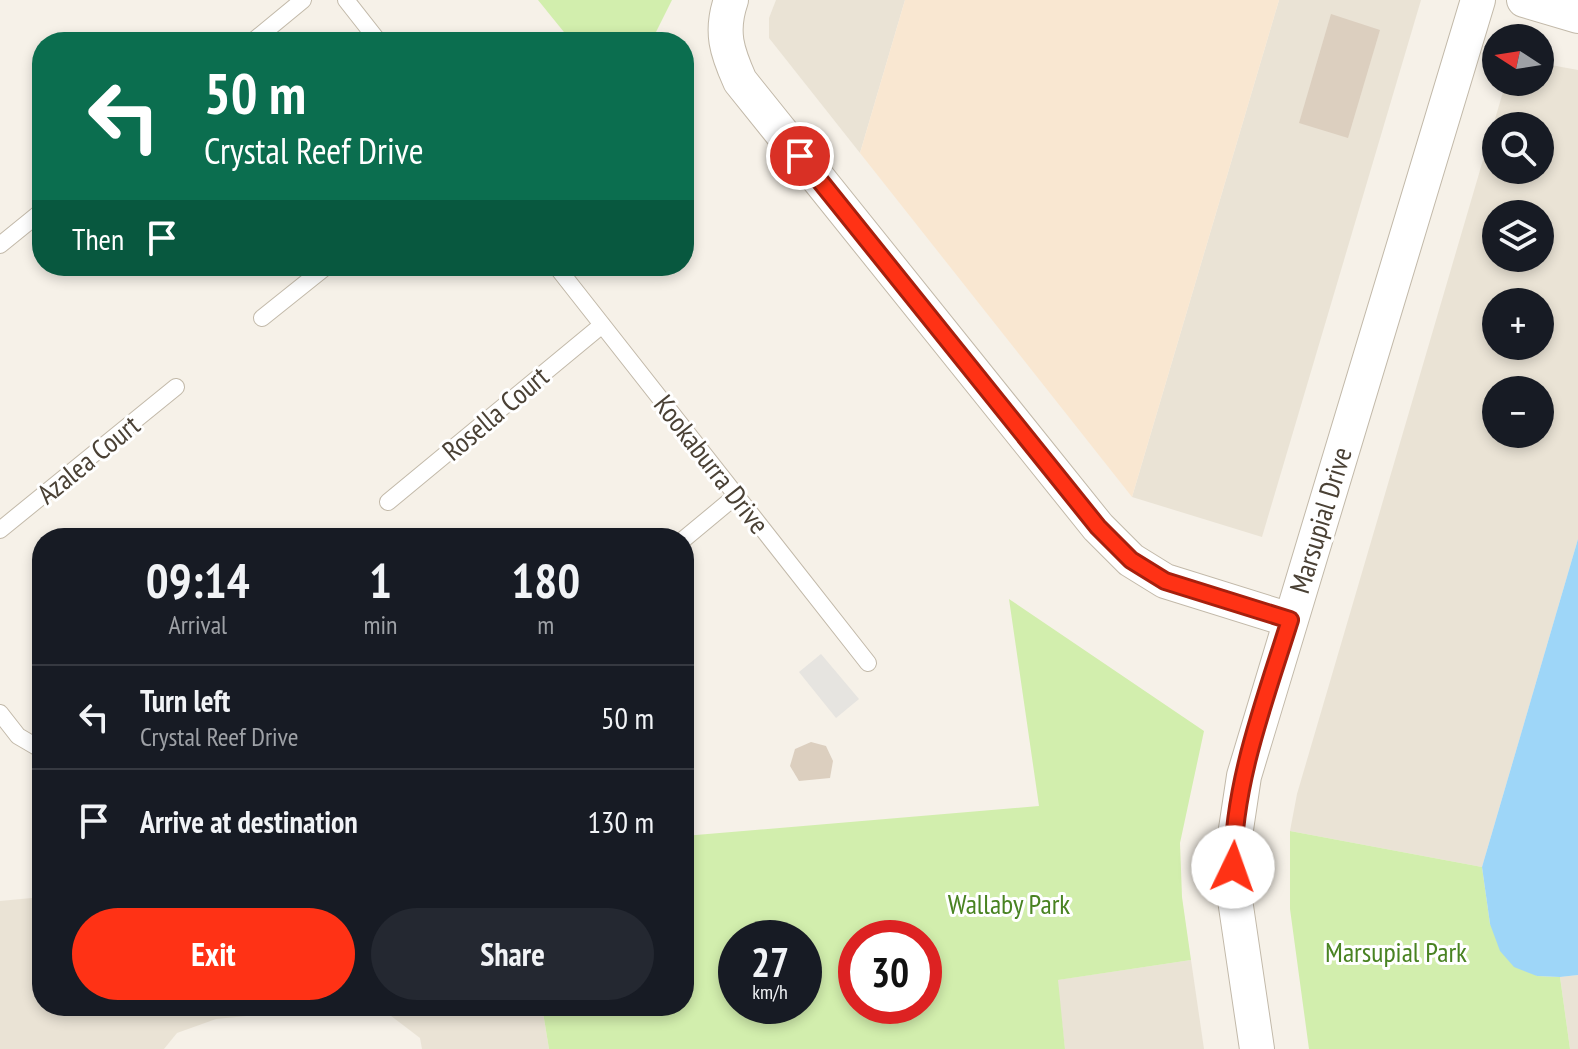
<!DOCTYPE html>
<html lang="en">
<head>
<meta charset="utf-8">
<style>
	body { margin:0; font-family:"PT Sans Narrow",sans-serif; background:#242831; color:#f1f3f6; height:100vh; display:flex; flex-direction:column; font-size:30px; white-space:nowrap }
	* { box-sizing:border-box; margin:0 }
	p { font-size:26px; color:#9ea1a6 }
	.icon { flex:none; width:44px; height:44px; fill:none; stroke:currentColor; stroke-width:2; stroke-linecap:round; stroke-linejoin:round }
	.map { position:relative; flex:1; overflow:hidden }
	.side { position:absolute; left:32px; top:528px; width:662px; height:488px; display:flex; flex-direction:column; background:#171b24; border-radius:32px; box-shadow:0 4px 12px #0003 }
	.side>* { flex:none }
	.top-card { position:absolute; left:32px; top:32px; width:662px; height:244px; border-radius:32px; box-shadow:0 4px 12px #0003; background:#0b6e4f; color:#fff; overflow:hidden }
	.needle { width:52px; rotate:282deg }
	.fabs { position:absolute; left:1482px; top:24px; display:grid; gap:16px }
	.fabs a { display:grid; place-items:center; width:72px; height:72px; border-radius:50%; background:#171b24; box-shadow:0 4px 12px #0003; font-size:40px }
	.speed { position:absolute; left:718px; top:920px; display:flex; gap:16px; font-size:40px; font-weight:700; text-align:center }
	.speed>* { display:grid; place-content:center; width:104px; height:104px; border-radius:50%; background:#171b24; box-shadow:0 4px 12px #0003; line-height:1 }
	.speed small { font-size:20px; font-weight:400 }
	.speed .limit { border:12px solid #d22; background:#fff; color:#111 }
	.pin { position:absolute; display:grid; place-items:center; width:68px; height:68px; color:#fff; margin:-34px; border:4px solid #fff; border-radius:50%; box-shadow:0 2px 8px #0007 }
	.me { position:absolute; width:88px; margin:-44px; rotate:3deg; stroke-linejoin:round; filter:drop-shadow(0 0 6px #0008) }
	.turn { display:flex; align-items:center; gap:28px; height:168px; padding:0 40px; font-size:36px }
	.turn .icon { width:104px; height:104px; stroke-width:2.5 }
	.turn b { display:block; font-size:56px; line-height:68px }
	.then { display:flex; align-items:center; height:76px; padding:0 40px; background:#0003; gap:16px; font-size:30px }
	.eta { display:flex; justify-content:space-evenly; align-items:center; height:136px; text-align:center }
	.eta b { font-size:48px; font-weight:700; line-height:56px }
	.primary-button { display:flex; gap:16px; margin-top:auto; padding:16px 40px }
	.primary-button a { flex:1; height:92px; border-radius:48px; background:#ff3215; color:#fff; font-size:32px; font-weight:700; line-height:92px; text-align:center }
	.primary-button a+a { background:#242831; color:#f1f3f6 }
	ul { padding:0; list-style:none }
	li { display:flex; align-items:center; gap:24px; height:104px; padding:0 40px; border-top:2px solid #363941 }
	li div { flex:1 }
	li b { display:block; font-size:30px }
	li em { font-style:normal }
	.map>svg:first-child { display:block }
	.residential { fill:#eae3d5; fill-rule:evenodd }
	.commercial { fill:#f9e7d1 }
	.green { fill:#d2eead; fill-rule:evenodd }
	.parking { fill:#e6e4e0 }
	.water { fill:#9ed6f8 }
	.building { fill:#dccfbf }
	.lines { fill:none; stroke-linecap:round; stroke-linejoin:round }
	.service-casing { stroke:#c2b9a9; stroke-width:18 }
	.minor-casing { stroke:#c2b9a9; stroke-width:36 }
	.service { stroke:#fff; stroke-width:16 }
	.minor { stroke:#fff; stroke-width:34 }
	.route-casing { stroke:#a6200e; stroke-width:20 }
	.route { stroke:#ff3215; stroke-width:14 }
	.labels { text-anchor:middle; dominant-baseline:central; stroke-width:6; stroke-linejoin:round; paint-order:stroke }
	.street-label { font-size:28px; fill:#4a4135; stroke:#fff }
	.park-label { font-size:28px; fill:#498322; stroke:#fff }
</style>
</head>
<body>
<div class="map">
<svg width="1578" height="1049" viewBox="0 0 1578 1049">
	<rect width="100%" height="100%" fill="#f6f1e8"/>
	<g class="residential">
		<polygon points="776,0 905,0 860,153 769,38 769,18"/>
		<polygon points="1279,0 1421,0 1262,537 1132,497"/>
		<path d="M1540 63 1578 70V539L1482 867 1290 831 1297 794 1505 85 1508 82H1540ZM1496 126H1540V170H1496ZM1496 214H1540V258H1496ZM1496 302H1540V346H1496ZM1496 390H1540V434H1496Z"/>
		<polygon points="42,897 42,1006 349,1006 216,1019 177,1033 164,1049 0,1049 0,901"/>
		<polygon points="1191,960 1204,1049 1065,1049 1057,980"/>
		<polygon points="1578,975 1578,1049 1570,1049 1560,977"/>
		<polygon points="378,1006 542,1006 549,1049 422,1049 420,1038"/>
	</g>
	<polygon class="commercial" points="905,0 1279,0 1132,497 860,153"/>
	<g class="green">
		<polygon points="538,0 672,0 651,42 572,42"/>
		<path d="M1009 599 1204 731 1180 843 1182 897 1191 960 1058 980 1065 1049H549L542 1006H684V836L1039 806ZM736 938H804V1006H736ZM856 938H924V1006H856Z"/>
		<polygon points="1290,831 1482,867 1490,924 1537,976 1560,977 1570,1049 1309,1049 1290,909"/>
	</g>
	<polygon class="parking" points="821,654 859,699 836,718 799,672"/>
	<polygon class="water" points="1578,539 1578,975 1560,977 1537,976 1514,967 1500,951 1490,924 1482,867"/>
	<g class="building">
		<polygon points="1331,14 1380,30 1348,138 1299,123"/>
		<polygon points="811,742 826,746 833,761 830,778 799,781 790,766 795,749"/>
	</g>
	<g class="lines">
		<defs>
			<g id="service">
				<polyline points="346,0 379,42"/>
				<polyline points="252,42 303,0"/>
				<polyline points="0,245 42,211"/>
				<polyline points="556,266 868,663"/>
				<polyline points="262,318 327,266"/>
				<polyline points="388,502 602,325"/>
				<polyline points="0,530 176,387"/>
				<polyline points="684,539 737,495"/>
				<polyline points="0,713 18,736 42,750"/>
			</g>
			<g id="minor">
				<path d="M731 0C720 32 727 52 740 81L1098 527 1131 560 1165 581 1290 620"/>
				<polyline points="1524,0 1578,16"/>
				<polyline points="1257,1049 1233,886 1233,849 1244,776 1478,0"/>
			</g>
		</defs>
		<use href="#service" class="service-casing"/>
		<use href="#minor" class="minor-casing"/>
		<use href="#service" class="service"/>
		<use href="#minor" class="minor"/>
	</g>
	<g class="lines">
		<defs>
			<path id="route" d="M800 156 1098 527 1131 560 1165 581 1290 620C1265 700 1233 783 1233 867"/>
		</defs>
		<use href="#route" class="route-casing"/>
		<use href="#route" class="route"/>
	</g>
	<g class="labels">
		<g class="street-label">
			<text transform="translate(495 413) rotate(-40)">Rosella Court</text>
			<text transform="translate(88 459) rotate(-39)">Azalea Court</text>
			<text transform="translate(712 464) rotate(52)">Kookaburra Drive</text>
			<text transform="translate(1320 520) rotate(-73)">Marsupial Drive</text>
		</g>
		<g class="park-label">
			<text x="1009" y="903">Wallaby Park</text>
			<text x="1396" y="951">Marsupial Park</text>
		</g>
	</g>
</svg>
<div class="fabs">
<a><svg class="needle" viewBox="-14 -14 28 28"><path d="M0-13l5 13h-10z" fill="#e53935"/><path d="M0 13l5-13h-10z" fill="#9ea1a6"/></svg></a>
<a><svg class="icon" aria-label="search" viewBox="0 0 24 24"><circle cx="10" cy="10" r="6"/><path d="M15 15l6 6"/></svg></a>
<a><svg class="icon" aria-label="layers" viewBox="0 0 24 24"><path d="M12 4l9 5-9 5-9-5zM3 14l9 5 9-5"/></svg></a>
<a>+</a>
<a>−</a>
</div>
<div class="speed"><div>27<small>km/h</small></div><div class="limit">30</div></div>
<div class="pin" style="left:800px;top:156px;background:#d93025"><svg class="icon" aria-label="arrive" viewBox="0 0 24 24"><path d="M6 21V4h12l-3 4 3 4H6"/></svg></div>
<svg class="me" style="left:1233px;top:867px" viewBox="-20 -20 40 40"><circle r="19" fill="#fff"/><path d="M0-13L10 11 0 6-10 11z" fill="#ff3215"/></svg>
<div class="top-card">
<div class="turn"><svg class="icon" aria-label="left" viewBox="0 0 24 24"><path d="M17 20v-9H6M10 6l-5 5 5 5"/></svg><div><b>50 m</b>Crystal Reef Drive</div></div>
<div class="then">Then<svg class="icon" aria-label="arrive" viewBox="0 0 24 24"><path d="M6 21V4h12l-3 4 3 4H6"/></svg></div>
</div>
<section class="side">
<div class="eta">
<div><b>09:14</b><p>Arrival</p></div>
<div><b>1</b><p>min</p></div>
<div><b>180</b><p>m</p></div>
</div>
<ul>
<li><svg class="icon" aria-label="left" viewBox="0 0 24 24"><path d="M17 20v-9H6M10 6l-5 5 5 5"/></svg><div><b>Turn left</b><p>Crystal Reef Drive</p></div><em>50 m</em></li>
<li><svg class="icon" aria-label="arrive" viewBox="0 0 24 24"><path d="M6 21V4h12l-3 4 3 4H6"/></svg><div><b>Arrive at destination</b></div><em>130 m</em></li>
</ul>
<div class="primary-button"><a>Exit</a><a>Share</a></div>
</section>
</div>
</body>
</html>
